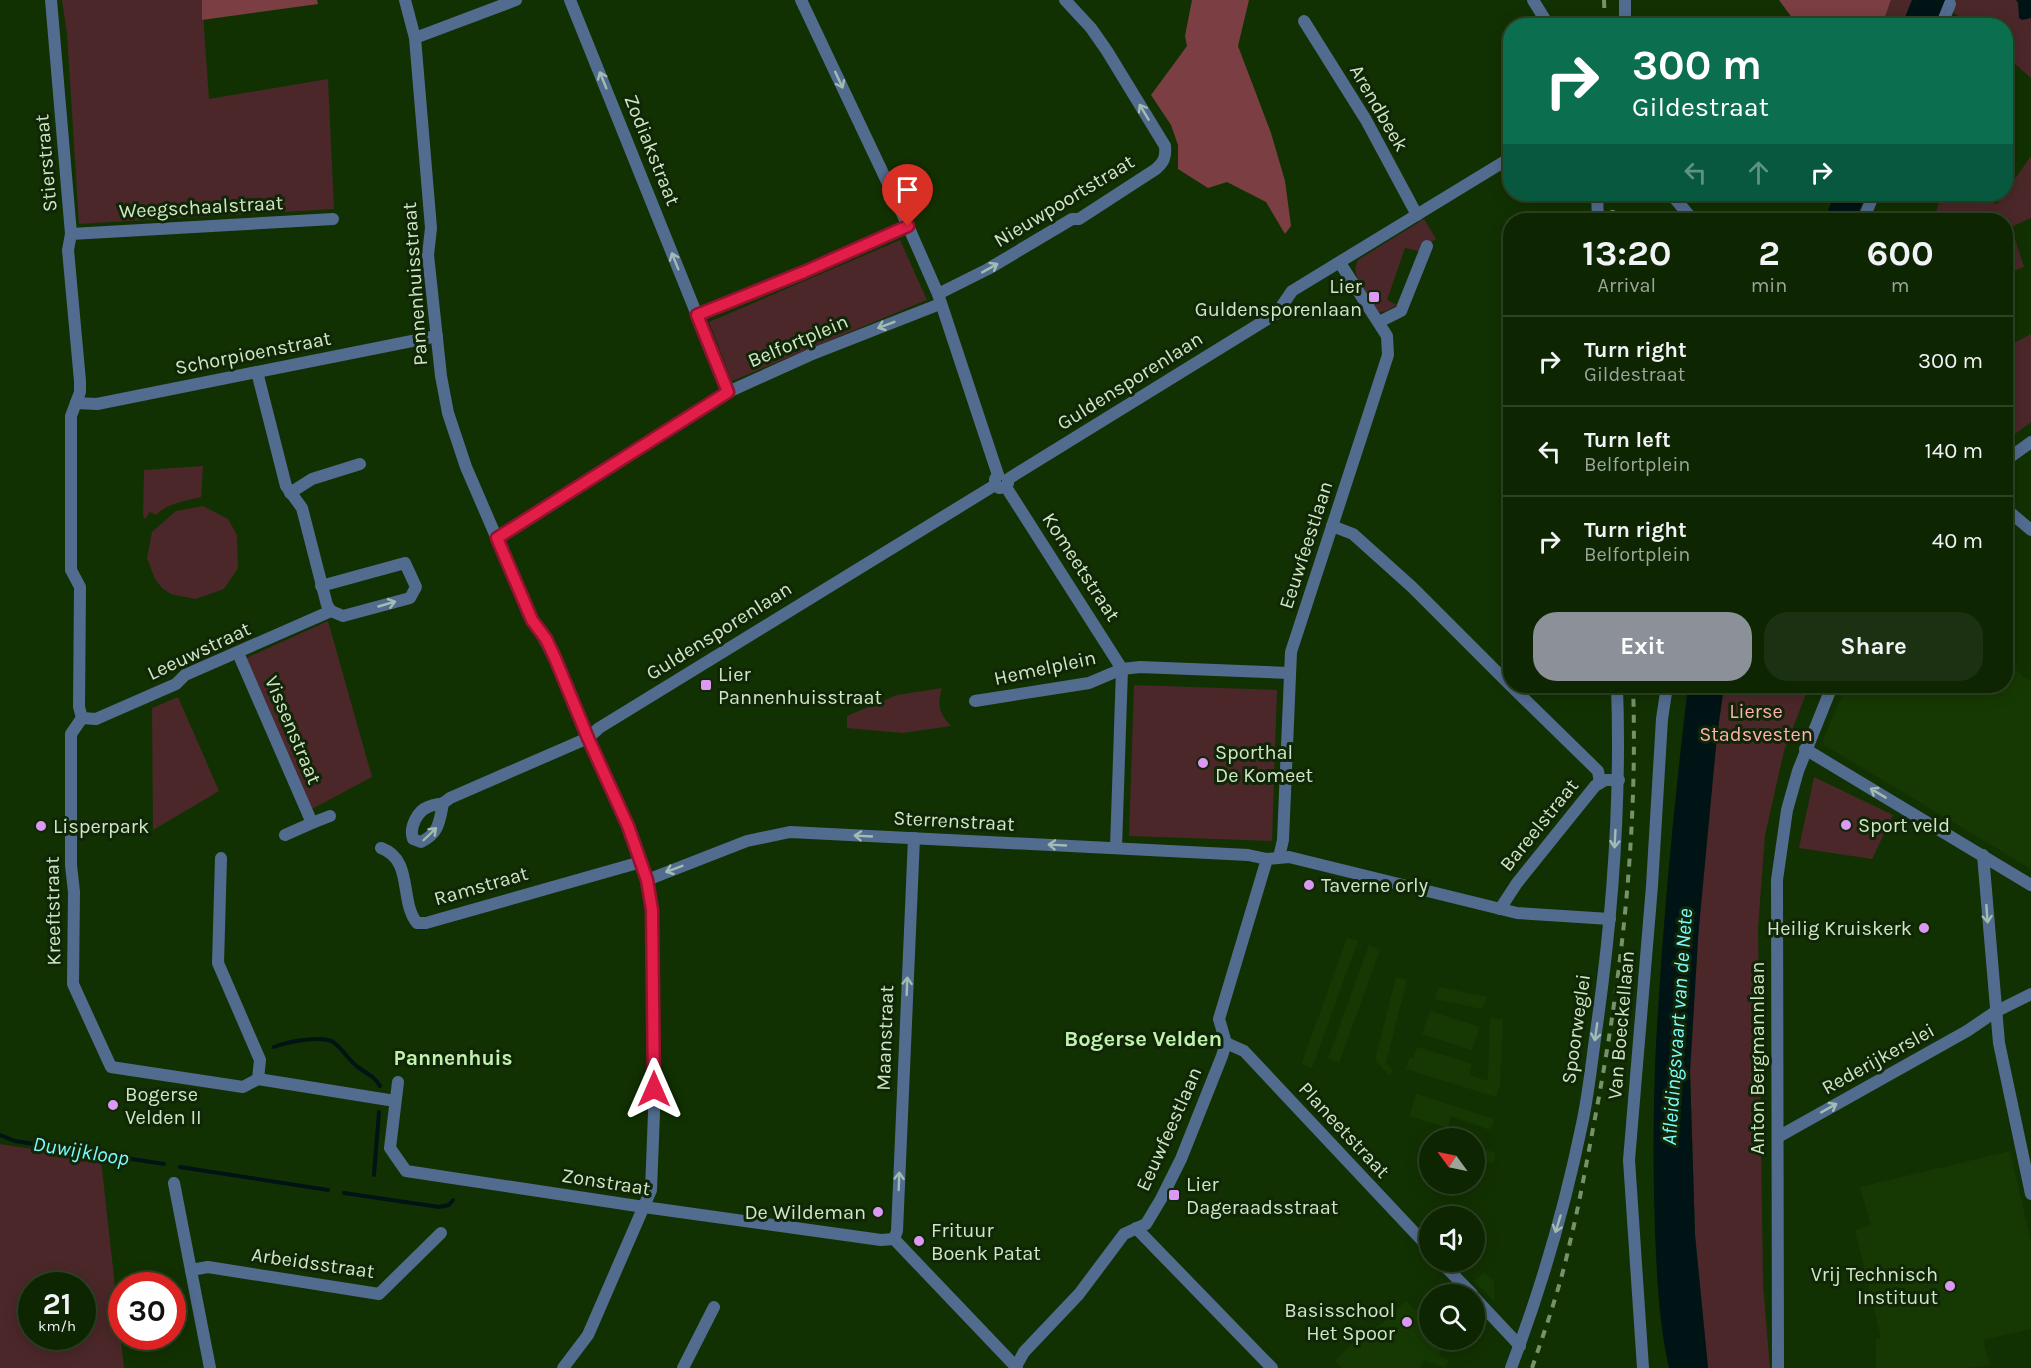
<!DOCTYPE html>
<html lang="en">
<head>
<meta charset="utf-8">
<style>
	body { margin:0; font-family:Karla,sans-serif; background:#1c3111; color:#f1f3f6; height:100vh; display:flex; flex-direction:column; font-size:22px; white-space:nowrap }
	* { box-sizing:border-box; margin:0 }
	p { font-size:20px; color:#9ba599 }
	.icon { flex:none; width:33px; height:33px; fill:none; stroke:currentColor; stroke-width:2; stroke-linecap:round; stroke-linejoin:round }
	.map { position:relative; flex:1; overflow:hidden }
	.panel { position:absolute; left:1503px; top:213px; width:510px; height:480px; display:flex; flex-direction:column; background:#0e2502; border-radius:24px; box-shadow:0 3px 15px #0003,0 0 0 2px #2e4224 }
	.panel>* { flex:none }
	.guide { position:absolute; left:1503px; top:18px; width:510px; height:183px; border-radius:24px; box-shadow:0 3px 15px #0003,0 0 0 2px #2e4224; background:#0b6e4f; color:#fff; overflow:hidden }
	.needle { width:39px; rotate:303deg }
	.buttons { position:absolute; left:1419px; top:1128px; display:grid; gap:12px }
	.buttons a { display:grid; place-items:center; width:66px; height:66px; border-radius:50%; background:#0e2502; box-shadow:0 3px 15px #0003,0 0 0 2px #2e4224; font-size:30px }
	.speed { position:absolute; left:18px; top:1272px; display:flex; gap:12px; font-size:30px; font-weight:700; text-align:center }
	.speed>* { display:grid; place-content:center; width:78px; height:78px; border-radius:50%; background:#0e2502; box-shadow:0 3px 15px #0003,0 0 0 2px #2e4224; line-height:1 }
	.speed small { font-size:15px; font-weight:400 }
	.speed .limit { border:9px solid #d22; background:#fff; color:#111 }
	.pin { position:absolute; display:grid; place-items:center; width:51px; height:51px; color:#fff; margin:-62px -26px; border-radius:50% 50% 50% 0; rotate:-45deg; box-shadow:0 0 6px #0007 }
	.pin .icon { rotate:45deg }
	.me { position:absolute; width:66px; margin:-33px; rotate:0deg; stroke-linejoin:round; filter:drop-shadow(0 0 4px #0008) }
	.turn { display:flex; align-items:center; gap:21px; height:126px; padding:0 30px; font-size:27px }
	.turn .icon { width:78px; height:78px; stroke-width:2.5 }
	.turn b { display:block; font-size:42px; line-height:51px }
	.lanes { display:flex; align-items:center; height:57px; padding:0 30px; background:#0003; justify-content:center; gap:30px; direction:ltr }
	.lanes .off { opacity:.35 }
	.eta { display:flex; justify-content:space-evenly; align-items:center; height:102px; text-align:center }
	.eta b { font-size:36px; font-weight:700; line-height:42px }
	.action { display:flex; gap:12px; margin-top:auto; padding:12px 30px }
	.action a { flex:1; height:69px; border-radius:24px; background:#8c9099; color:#fff; font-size:24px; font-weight:700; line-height:69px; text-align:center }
	.action a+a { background:#1c3111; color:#f1f3f6 }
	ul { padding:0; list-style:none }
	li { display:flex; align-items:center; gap:18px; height:90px; padding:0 30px; border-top:2px solid #2e4224 }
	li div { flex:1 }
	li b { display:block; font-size:22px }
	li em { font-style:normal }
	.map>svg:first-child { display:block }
	.built { fill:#163903 }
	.green { fill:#4b2729; fill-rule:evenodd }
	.forest { fill:#7b3e42 }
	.water { fill:#001415 }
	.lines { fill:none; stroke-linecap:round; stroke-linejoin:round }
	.stream { stroke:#001415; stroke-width:4 }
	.minor { stroke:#526c90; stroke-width:12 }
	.tertiary { stroke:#526c90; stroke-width:12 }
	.rail { stroke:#77926b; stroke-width:4; stroke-dasharray:8 8; stroke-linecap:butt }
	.oneway { stroke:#a3bcb3 }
	.route-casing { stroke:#92132f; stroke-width:15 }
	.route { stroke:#e11d48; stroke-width:10 }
	.poi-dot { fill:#dc99f4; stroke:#102606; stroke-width:2 }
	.labels { text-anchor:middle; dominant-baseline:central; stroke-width:6; stroke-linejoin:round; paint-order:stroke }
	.street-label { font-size:20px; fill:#cfe7c6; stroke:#102606 }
	.poi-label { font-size:20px; fill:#cfe7c6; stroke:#102606; text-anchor:start }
	.park-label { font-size:20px; fill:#feb0b3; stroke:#102606 }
	.water-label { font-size:21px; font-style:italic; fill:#7bfcff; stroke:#102606 }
	.neighbourhood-label { font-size:21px; font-weight:bold; fill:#c1f2ae; stroke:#102606 }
	.quarter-label { font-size:22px; font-weight:bold; fill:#c1f2ae; stroke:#102606 }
</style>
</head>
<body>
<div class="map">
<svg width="2031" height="1368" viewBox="0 0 2031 1368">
	<rect width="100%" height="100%" fill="#123102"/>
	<g class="built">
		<polygon points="2006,660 2023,677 2031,681 2031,869 1824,745 1823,740 1846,686 2006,686"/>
		<polygon points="1347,938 1358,941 1312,1068 1302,1064 1302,1062"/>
		<polygon points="1369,945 1380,950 1339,1063 1328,1058"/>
		<polygon points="1396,977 1407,980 1386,1063 1393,1071 1389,1075 1375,1060"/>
		<polygon points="1439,987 1487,997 1482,1009 1434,999"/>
		<polygon points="1430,1011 1480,1027 1472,1050 1422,1034"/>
		<polygon points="1490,1018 1503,1019 1500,1085 1496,1097 1406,1069 1410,1057 1413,1058 1417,1047 1472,1064 1469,1075 1488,1081"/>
		<polygon points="1416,1094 1494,1119 1491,1130 1451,1117 1448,1128 1409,1116"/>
		<polygon points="1475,1146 1496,1153 1493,1164 1475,1158"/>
		<polygon points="2010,1151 2031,1242 2031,1329 1983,1340 1990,1365 1969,1368 1876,1368 1876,1339 1881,1338 1855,1230 1871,1225 1860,1187"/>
		<polygon points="1484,1272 1494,1281 1494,1301 1474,1281"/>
		<polygon points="1429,1296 1430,1340 1448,1340 1446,1344 1444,1344 1439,1356 1449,1360 1445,1368 1424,1360 1420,1368 1342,1368 1335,1361 1361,1334 1366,1338 1406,1301 1415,1310"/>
	</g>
	<g class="green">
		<polygon points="62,0 202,0 209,99 328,79 334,209 79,224 67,34"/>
		<polygon points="1891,0 1912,0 1902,25 1882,26"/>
		<polygon points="1945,0 2031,0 2031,78 2006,56 2006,26 1969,25 1951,10 1942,6"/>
		<polygon points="2031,156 2031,218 2011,227 2024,267 2006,274 2006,220 1933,220 1942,194 1971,194 1997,204"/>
		<path d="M1424 219 1436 239 1418 251 1405 248 1387 300 1397 305 1386 311 1379 312C1369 299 1349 276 1358 260Z"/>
		<polygon points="900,240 927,300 732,381 709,322"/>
		<polygon points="2031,334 2031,422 2006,441 2006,347"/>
		<path d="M203 466 201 497C186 501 167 503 156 515L150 512 145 519 143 516 144 470Z"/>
		<polygon points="203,506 228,519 237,535 238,568 224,589 195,599 171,594 162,588 155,579 147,558 152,532 176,511"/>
		<polygon points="328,621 372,777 310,810 246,658"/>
		<polygon points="1134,685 1277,690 1272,841 1129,836"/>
		<polygon points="1724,686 1809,686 1784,751 1765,835 1758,928 1763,1284 1770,1368 1708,1368 1695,1235 1690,1071 1701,892 1717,736"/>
		<path d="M942 688C937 705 939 713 951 726L903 733 847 728V716L897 695Z"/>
		<polygon points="178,697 219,791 153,830 152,708"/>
		<polygon points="1814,777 1893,815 1872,859 1799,848"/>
		<path d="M0 1144 101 1160 124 1368H0ZM32 1286H82V1336H32Z"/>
	</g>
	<g class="forest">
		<polygon points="202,0 317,0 318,4 202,20"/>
		<polygon points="1192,0 1249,0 1238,46 1271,133 1285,181 1291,226 1285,234 1266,202 1227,182 1208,188 1178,169 1178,145 1171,125 1151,95 1187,46 1185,36"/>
		<polygon points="1779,0 1891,0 1882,25 1798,26"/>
	</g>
	<g class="water">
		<polygon points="1912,0 1945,0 1935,25 1902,25"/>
		<polygon points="2016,0 2031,0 2031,18 2022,20 2019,18 2018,3"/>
		<polygon points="1835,194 1866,194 1855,220 1824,220"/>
		<path d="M1688 686H1724L1717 736 1698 938 1690 1071 1695 1235 1708 1368H1669C1659 1324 1657 1278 1655 1233 1653 1177 1653 1121 1655 1065 1661 938 1673 812 1688 686Z"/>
	</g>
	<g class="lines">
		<g class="stream">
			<path d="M274 1047C286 1042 322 1035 333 1042 343 1049 349 1061 359 1068 368 1074 375 1077 380 1086"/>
			<polyline points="0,1135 15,1141 164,1164"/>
			<polyline points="180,1167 328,1190"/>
			<polyline points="374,1175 379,1112"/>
			<polyline points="344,1193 439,1207 449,1205 453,1200"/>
		</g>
		<g class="minor">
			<polyline points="51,0 71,234 68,250 80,381 80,392 71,416 71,570 80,587 79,707 82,718 71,734 71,865 74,892 73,984 111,1067 243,1087 258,1079 395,1101"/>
			<path d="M405 0 415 38 431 228 428 255 441 376 448 413 466 467 532 620C558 657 571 699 589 740 613 795 645 850 652 910L654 1113 651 1190 588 1335 563 1368"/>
			<polyline points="570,0 728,392"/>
			<polyline points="801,0 908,226 938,294 998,475"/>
			<polyline points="1625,0 1625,26"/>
			<polyline points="1304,21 1366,120 1417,215"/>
			<polyline points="1941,26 1950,4"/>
			<polyline points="415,38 516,0"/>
			<polyline points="1597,194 1598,220"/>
			<polyline points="1863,220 1874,194"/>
			<polyline points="71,234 333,219"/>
			<path d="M938 294 988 269 1072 219H1079L1156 169C1164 162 1166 157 1165 146L1107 51 1091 28 1065 0"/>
			<polyline points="697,315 804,272 908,226"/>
			<polyline points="1379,322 1401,311 1427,246"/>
			<polyline points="76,403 97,404 437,336"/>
			<polyline points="2006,460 2031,442"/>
			<polyline points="995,485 999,488 1006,487 1008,483 1008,479 1277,313 1292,291 1510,158"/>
			<polyline points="1006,487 1122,669 1116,848"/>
			<polyline points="290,493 312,479 360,464"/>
			<polyline points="1332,526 1353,534 1412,587 1510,685"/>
			<polyline points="497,538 728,392 810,355 940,304"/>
			<polyline points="321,586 405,563 416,587 410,598 343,616 331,611"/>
			<polyline points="238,653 312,823 285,835"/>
			<polyline points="1511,686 1598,771 1600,783"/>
			<polyline points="975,701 1089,683 1122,669 1140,667 1289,673"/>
			<polyline points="82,718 96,719 176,684 185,675 331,611 327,605 302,508 286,486 257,372"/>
			<polyline points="1805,749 2031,885"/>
			<path d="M443 804C439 823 439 833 421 842L413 839C409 828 417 811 428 807 439 802 440 807 450 798L588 738 599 728 995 485V479L998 475"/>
			<polyline points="312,823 330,816"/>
			<path d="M381 848C414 860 399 901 417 923H426L641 862"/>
			<polyline points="1983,855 1999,1043 2031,1194"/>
			<polyline points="1279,857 1283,840 1291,652 1388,355 1387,336 1340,263"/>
			<polyline points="221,858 218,963 260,1060 258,1079"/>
			<polyline points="647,880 747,841 790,832 1248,855 1267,859 1289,857 1517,913 1610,919"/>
			<polyline points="1500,909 1517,883 1595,786 1605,780 1619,780"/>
			<polyline points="1226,1043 1244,1051 1430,1249"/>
			<polyline points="398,1082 390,1148 406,1171 644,1207 881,1240 894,1239"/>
			<polyline points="1778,1137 1967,1031 1995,1012 2031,994"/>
			<polyline points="174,1183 210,1368"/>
			<polyline points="1136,1228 1272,1368"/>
			<polyline points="894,1239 897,1231 914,838"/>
			<polyline points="894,1239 1017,1368"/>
			<polyline points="1441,1262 1472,1294"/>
			<polyline points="191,1270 208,1267 379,1294 441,1233"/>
			<polyline points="1474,1297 1520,1346"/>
			<polyline points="683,1368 714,1307"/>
			<polyline points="1015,1368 1024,1352 1079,1294 1124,1234 1146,1224 1161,1199 1181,1159 1222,1056 1226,1043 1219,1019 1267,859"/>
			<path d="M1511 1368C1541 1289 1565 1207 1582 1124 1589 1092 1592 1058 1597 1025 1613 912 1621 799 1617 686"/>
			<polyline points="1778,1368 1777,880 1787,810 1798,771 1832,686"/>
		</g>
		<g class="tertiary">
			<polyline points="1533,0 1549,26"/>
			<polyline points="1671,194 1693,220"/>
			<polyline points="2006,509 2031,530"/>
			<polyline points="1643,1368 1629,1160 1652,886 1662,719 1667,686"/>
		</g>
		<g class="rail">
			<polyline points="1604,0 1605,26"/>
			<polyline points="1612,194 1613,220"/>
			<path d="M1532 1368C1546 1327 1561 1285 1570 1242 1580 1201 1587 1160 1595 1118 1622 976 1638 830 1633 686"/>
		</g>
	</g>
	<defs><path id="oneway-shaft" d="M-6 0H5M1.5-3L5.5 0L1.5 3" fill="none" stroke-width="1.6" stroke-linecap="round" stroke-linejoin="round" transform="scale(1.5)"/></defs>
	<g class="oneway">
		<use href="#oneway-shaft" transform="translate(603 80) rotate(-112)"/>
		<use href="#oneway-shaft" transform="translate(839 80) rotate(65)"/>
		<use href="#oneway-shaft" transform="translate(1144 112) rotate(-121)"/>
		<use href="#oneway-shaft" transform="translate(675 261) rotate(-112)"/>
		<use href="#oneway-shaft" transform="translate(990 268) rotate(-29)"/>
		<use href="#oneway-shaft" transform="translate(886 325) rotate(159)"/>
		<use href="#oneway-shaft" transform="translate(387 604) rotate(-16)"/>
		<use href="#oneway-shaft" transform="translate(1878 793) rotate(-149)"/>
		<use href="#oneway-shaft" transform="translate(430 834) rotate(-44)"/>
		<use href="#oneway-shaft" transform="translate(863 836) rotate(-177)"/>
		<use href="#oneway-shaft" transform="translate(1615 839) rotate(93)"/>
		<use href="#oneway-shaft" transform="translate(1057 845) rotate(-177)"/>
		<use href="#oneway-shaft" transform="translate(674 869) rotate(159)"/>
		<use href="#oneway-shaft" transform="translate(1987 914) rotate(86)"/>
		<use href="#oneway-shaft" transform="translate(907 986) rotate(-88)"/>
		<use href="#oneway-shaft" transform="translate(1596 1032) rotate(98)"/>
		<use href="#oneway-shaft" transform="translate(1829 1108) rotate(-29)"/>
		<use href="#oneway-shaft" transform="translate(899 1181) rotate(-88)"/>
		<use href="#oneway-shaft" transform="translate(1558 1224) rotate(107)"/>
	</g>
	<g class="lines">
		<defs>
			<polyline id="route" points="654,1089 652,910 647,880 628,826 588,738 555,658 546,639 532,620 497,538 728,392 697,315 804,272 908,226"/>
		</defs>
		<use href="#route" class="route-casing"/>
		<use href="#route" class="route"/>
	</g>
	<g class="poi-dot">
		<rect x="1368" y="291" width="12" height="12" rx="3"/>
		<rect x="700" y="679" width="12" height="12" rx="3"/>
		<circle cx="1203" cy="763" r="6"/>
		<circle cx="1846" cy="825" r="6"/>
		<circle cx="41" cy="826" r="6"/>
		<circle cx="1309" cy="885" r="6"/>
		<circle cx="1924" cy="928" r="6"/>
		<circle cx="113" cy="1105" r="6"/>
		<rect x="1168" y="1189" width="12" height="12" rx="3"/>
		<circle cx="878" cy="1212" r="6"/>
		<circle cx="919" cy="1241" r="6"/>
		<circle cx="1950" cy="1286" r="6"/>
		<circle cx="1407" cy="1322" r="6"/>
	</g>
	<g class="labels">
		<g class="street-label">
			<text transform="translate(1379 108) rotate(60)">Arendbeek</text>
			<text transform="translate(652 150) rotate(68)">Zodiakstraat</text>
			<text transform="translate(46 163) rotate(-95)">Stierstraat</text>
			<text transform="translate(1064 201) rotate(-31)">Nieuwpoortstraat</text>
			<text transform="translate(201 207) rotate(-3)">Weegschaalstraat</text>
			<text transform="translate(415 284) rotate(-94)">Pannenhuisstraat</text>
			<text transform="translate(798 341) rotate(-23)">Belfortplein</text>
			<text transform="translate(253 353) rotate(-11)">Schorpioenstraat</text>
			<text transform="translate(1130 381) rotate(-32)">Guldensporenlaan</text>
			<text transform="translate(1306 545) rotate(-72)">Eeuwfeestlaan</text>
			<text transform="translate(1081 567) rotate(57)">Komeetstraat</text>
			<text transform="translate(719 631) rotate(-32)">Guldensporenlaan</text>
			<text transform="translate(199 651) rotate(-25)">Leeuwstraat</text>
			<text transform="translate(1045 668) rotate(-12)">Hemelplein</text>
			<text transform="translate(293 730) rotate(67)">Vissenstraat</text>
			<text transform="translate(954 821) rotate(3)">Sterrenstraat</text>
			<text transform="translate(1539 825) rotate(-51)">Bareelstraat</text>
			<text transform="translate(481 886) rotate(-16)">Ramstraat</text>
			<text transform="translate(53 911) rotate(-91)">Kreeftstraat</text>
			<text transform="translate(1621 1025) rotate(-85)">Van Boeckellaan</text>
			<text transform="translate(1576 1029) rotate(-82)">Spoorweglei</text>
			<text transform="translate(885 1038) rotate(-88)">Maanstraat</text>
			<text transform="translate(1757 1058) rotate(-90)">Anton Bergmannlaan</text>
			<text transform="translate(1878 1059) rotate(-29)">Rederijkerslei</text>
			<text transform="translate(1169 1129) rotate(-66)">Eeuwfeestlaan</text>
			<text transform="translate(1344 1130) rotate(47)">Planeetstraat</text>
			<text transform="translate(606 1182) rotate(9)">Zonstraat</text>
			<text transform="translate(313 1263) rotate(8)">Arbeidsstraat</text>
		</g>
		<g class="poi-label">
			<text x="1362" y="286" text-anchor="end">Lier<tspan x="1362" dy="23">Guldensporenlaan</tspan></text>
			<text x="718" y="674">Lier<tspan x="718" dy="23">Pannenhuisstraat</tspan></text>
			<text x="1215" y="752">Sporthal<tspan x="1215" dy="23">De Komeet</tspan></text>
			<text x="1858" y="825">Sport veld</text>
			<text x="53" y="826">Lisperpark</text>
			<text x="1321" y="885">Taverne orly</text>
			<text x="1912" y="928" text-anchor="end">Heilig Kruiskerk</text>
			<text x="125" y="1094">Bogerse<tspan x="125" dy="23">Velden II</tspan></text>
			<text x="1186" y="1184">Lier<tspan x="1186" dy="23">Dageraadsstraat</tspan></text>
			<text x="866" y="1212" text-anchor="end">De Wildeman</text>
			<text x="931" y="1230">Frituur<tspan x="931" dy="23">Boenk Patat</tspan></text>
			<text x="1938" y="1274" text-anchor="end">Vrij Technisch<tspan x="1938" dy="23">Instituut</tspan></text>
			<text x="1395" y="1310" text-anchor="end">Basisschool<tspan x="1395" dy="23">Het Spoor</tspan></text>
		</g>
		<g class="park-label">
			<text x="1756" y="711">Lierse<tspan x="1756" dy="23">Stadsvesten</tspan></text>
		</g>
		<g class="water-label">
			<text transform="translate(1677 1027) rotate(-86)">Afleidingsvaart van de Nete</text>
			<text transform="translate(81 1151) rotate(9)">Duwijkloop</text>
		</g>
		<g class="neighbourhood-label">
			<text x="453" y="1058">Pannenhuis</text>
		</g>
		<g class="quarter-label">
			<text x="1143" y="1039">Bogerse Velden</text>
		</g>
	</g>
</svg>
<div class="buttons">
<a><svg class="needle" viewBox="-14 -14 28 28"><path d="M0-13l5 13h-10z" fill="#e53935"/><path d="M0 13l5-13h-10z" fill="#9ba599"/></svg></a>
<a><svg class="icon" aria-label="sound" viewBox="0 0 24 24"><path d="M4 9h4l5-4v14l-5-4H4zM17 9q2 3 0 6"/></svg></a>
<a><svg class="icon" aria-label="search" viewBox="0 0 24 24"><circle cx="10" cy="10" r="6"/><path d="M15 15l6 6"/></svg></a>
</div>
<div class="speed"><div>21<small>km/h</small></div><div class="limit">30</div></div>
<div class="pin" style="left:908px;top:226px;background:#d93025"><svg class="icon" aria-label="arrive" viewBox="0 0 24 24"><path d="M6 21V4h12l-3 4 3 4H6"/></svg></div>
<svg class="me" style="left:654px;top:1089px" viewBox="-20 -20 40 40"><path d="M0-17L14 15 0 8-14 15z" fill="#e11d48" stroke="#fff" stroke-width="4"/></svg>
<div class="guide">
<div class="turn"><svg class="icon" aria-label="right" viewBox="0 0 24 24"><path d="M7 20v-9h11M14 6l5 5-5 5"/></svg><div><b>300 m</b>Gildestraat</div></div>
<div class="lanes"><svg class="icon off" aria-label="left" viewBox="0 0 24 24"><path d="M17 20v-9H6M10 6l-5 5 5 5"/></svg><svg class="icon off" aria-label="ahead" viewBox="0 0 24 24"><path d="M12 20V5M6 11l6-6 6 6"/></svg><svg class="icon" aria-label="right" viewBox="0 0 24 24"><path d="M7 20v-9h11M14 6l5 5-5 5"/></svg></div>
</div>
<section class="panel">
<div class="eta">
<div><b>13:20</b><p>Arrival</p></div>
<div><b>2</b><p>min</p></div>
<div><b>600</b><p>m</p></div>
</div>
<ul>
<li><svg class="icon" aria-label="right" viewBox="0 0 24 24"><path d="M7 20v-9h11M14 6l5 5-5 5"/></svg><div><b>Turn right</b><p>Gildestraat</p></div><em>300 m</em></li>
<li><svg class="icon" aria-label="left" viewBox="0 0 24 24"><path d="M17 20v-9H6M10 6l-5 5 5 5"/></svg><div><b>Turn left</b><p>Belfortplein</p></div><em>140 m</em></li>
<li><svg class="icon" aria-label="right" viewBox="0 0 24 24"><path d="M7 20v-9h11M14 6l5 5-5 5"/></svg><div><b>Turn right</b><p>Belfortplein</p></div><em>40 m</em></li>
</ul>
<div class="action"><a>Exit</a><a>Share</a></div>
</section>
</div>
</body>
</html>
